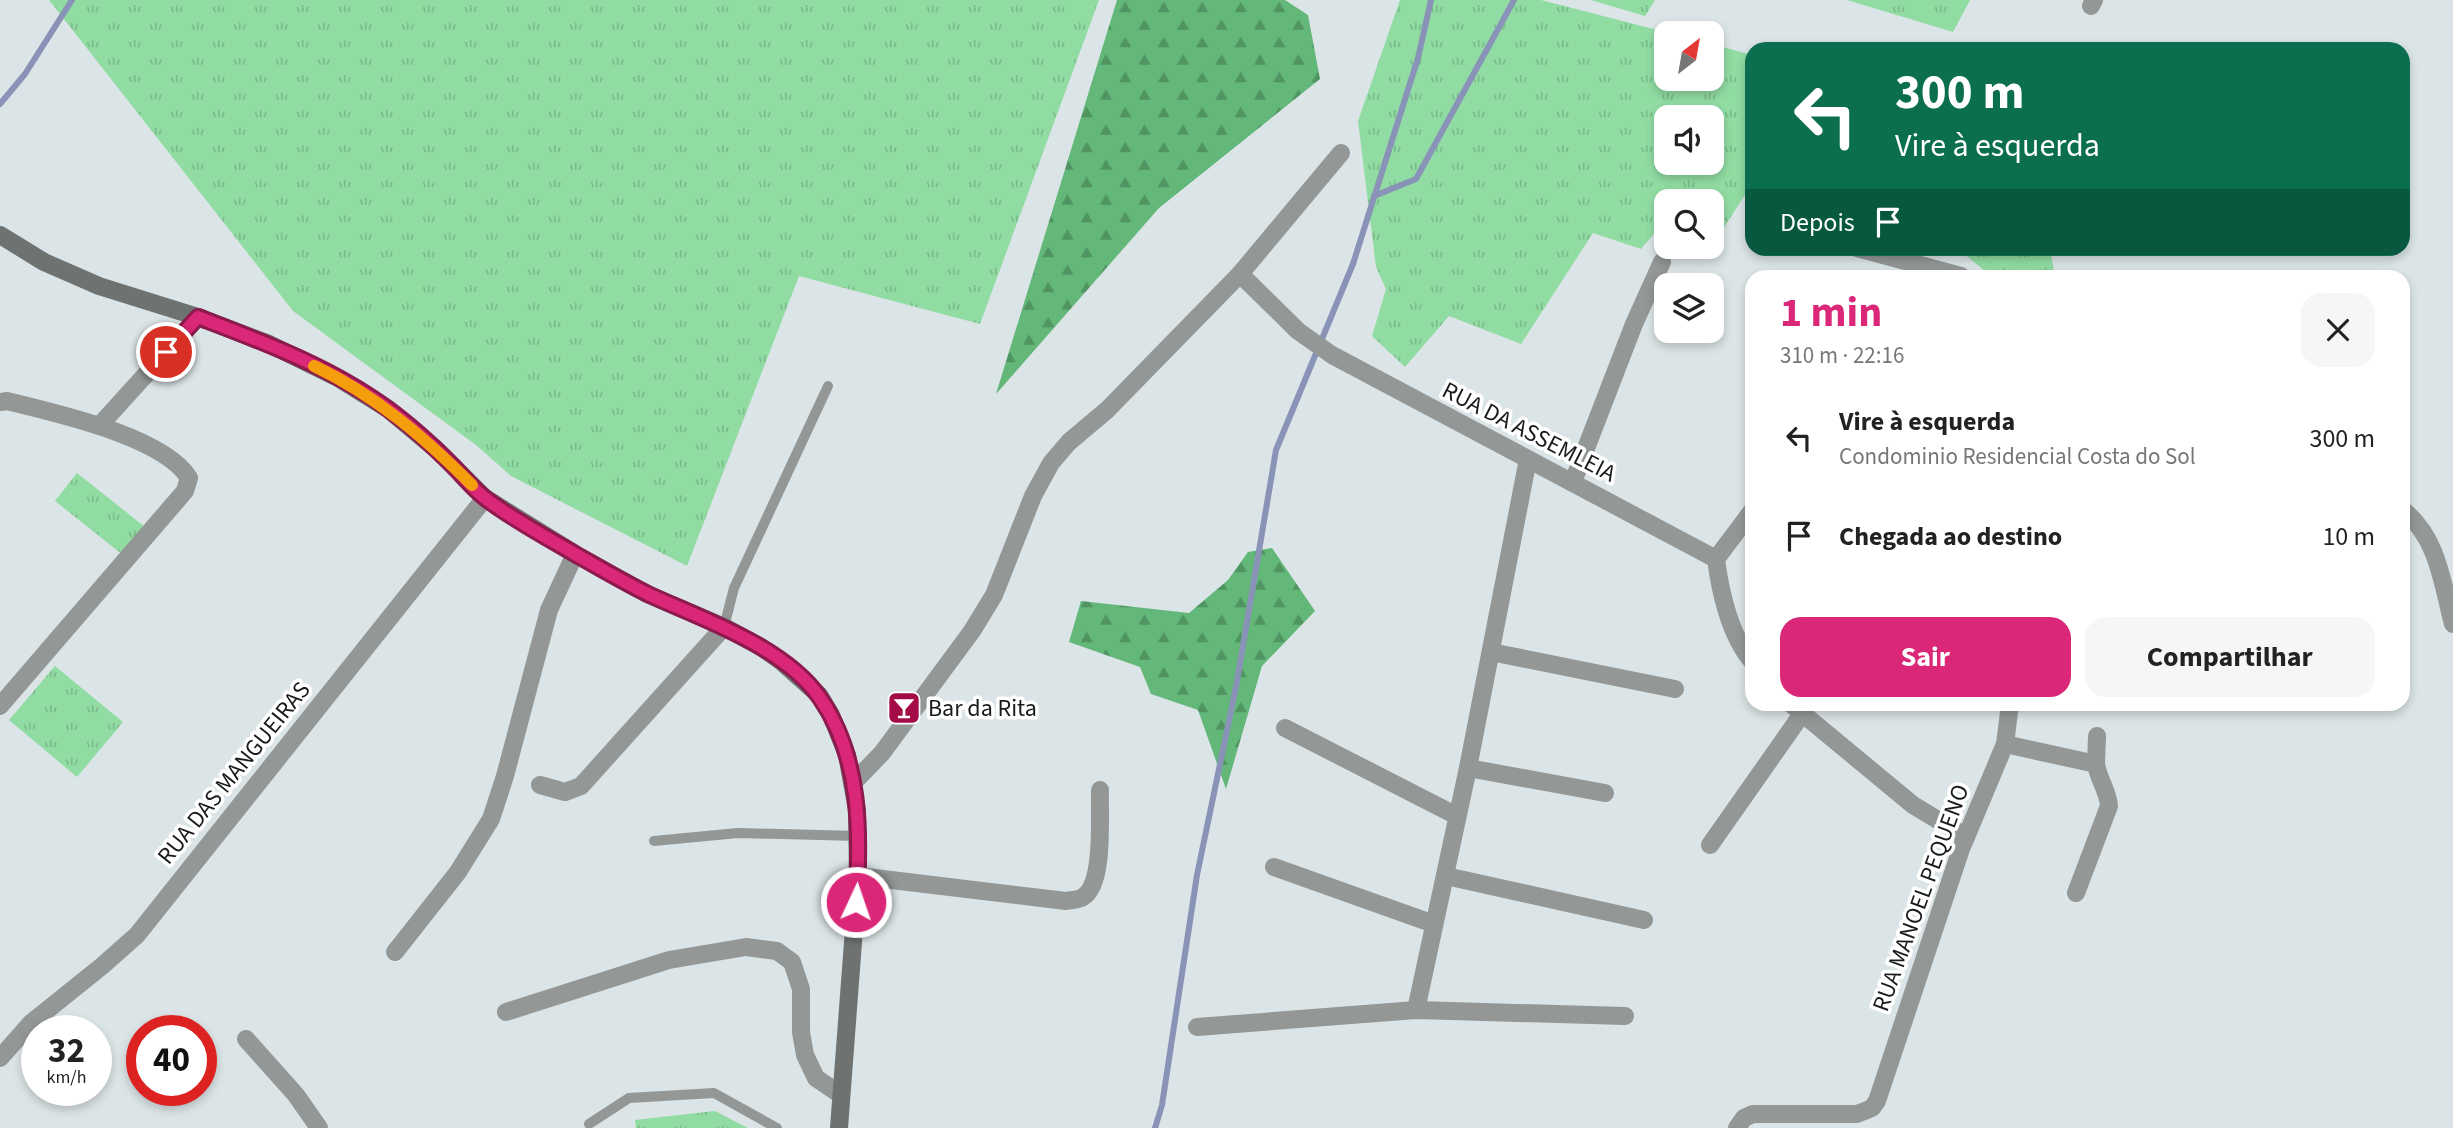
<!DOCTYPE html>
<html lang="pt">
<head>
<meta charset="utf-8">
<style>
	body { margin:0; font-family:"Source Sans 3",sans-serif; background:#f6f6f6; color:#222; height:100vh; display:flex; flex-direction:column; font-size:26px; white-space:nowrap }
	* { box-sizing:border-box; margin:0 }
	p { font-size:23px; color:#767676 }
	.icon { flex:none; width:38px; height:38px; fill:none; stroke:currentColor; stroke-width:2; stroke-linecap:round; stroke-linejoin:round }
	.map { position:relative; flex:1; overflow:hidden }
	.panel { position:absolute; left:1745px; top:270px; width:665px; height:441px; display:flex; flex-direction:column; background:#fff; border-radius:21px; box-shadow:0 4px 10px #0003 }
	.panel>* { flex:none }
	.top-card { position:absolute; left:1745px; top:42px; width:665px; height:214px; border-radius:21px; box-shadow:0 4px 10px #0003; background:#0b6e4f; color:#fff; overflow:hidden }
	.needle { width:46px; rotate:31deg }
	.tools { position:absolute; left:1654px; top:21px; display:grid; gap:14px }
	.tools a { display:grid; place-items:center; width:70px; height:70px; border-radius:14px; background:#fff; box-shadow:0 4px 10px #0003; font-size:35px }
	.speed { position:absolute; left:21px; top:1015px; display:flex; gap:14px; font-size:35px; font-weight:700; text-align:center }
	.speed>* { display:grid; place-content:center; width:91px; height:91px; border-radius:50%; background:#fff; box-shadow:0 4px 10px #0003; line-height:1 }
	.speed small { font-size:18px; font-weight:400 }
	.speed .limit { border:10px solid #d22; background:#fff; color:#111 }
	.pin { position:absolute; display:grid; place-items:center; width:60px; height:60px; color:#fff; margin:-30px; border:4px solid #fff; border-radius:50%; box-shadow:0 2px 7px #0007 }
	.me { position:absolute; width:77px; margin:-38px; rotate:3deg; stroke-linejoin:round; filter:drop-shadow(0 0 5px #0008) }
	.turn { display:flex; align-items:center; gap:24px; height:147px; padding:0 35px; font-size:32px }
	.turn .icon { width:91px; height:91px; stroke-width:2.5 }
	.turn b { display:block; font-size:49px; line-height:60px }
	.then { display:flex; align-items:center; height:66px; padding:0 35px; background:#0003; gap:14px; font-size:26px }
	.round { display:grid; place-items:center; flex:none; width:74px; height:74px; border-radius:21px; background:#f6f6f6 }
	.summary { display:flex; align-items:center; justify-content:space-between; height:119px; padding:0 35px }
	h1 { font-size:42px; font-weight:700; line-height:52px; color:#db2777 }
	.action { display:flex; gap:14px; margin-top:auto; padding:14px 35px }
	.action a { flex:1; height:80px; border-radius:21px; background:#db2777; color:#fff; font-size:28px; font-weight:700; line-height:80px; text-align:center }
	.action a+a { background:#f6f6f6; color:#222 }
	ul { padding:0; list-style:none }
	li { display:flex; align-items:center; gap:21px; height:98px; padding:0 35px }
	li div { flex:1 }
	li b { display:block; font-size:26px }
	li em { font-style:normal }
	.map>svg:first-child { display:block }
	.grass { fill:url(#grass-tufts); fill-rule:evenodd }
	.forest { fill:url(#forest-firs) }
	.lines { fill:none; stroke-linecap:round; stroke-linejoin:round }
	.stream { stroke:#8993b7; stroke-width:6 }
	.lane { stroke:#939796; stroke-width:10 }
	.street { stroke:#939796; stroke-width:18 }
	.secondary { stroke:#6e7372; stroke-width:18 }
	.route-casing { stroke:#8e194d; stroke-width:18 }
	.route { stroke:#db2777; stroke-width:12 }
	.slow { stroke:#f59e0b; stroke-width:12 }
	.labels { text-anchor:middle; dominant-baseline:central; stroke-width:7; stroke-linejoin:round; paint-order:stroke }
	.street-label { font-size:24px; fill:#181b1c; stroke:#fff }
	.poi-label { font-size:24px; fill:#181b1c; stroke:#fff; text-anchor:start }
</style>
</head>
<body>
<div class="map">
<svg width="2453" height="1128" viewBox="0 0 2453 1128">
	<defs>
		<pattern id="grass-tufts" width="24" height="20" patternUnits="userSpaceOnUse" patternTransform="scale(1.75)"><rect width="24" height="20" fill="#91dca3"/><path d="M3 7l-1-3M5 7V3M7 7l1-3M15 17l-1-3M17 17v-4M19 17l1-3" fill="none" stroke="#7cbc8c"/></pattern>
		<pattern id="forest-firs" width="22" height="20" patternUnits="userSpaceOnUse" patternTransform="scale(1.75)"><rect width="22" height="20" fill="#62b779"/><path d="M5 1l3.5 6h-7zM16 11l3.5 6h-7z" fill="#509462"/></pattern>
	</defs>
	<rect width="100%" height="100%" fill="#dbe4e6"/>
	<g class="grass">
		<polygon points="49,0 1099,0 980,324 799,276 687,566 511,476 476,445 293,311"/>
		<path d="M1400 0H1541L1669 33H1666V79H1712V44L1752 55V184L1712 246V201H1666V220L1641 249 1593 233 1521 344 1449 316 1405 367 1372 336 1386 289 1376 267 1358 121ZM1712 117V163H1666V117Z"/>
		<polygon points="1591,0 1655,0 1645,16"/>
		<polygon points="1847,0 1970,0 1953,32"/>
		<polygon points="1958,249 2050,249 2055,276 1991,276"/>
		<polygon points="77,473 145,527 123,555 55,501"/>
		<polygon points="55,666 123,722 77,777 9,720"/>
		<polygon points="715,1111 748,1128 636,1128 635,1120"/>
	</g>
	<g class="forest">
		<polygon points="1117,0 1285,0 1308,15 1320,79 1159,208 996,394"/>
		<polygon points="1272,548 1315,611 1262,666 1226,789 1198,710 1151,694 1140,667 1069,642 1081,601 1189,613 1228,580 1248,552"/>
	</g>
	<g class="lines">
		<g class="stream">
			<polyline points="0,104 25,74 72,0"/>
			<polyline points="1374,196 1416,179 1514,0"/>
			<polyline points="1155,1128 1162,1105 1197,875 1236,687 1276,450 1353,264 1418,58 1431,0"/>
		</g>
		<g class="lane">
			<polyline points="724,627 734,588 828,386"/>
			<polyline points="654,841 738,833 858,836"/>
			<polyline points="589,1124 629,1098 714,1093 777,1128"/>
		</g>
		<g class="street">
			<polyline points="2091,6 2094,0"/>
			<polyline points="1857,248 1961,276"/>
			<polyline points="1240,274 1298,331 1332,355 1716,559"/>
			<path d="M0 402 7 401C54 413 163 436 189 478L185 491 0 706"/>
			<polyline points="100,425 198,317"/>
			<polyline points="1573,482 1634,324 1662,262"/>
			<path d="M2403 510C2438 538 2442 582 2453 624"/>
			<path d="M1716 559C1720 591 1730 636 1752 661"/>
			<polyline points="1716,559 1752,511"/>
			<polyline points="1491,652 1675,689"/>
			<polyline points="1791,704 1913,805 1966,837"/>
			<polyline points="1285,728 1457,816"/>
			<polyline points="2005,744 2096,764 2097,736"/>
			<polyline points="1468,768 1605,793"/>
			<polyline points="854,782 882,753 972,631 994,595 1033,496 1051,463 1069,442 1107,410 1240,274 1341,153"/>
			<polyline points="540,785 565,792 581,786 724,627"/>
			<polyline points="1710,845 1802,714"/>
			<polyline points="1274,867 1434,924"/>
			<path d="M858 876 1066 901C1071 900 1079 900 1083 897 1105 884 1099 814 1100 790"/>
			<polyline points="1446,876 1644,920"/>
			<path d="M2076 893 2109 806C2108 791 2099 781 2096 764"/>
			<polyline points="395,952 458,872 491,819 505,776 549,610 575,554"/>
			<polyline points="1416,1010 1468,768 1528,459"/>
			<polyline points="506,1012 669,960 746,947 777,951 792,962 801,989 801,1032 805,1055 816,1078 841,1095"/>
			<polyline points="1197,1027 1416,1010 1625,1016"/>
			<polyline points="246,1039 296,1095 319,1128"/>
			<polyline points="0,1058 31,1023 102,966 137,935 485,498"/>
			<polyline points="1737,1128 1744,1118 1753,1114 1857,1114 1872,1108 1877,1101 1961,849 2005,744 2010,704"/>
		</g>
		<polyline class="secondary" points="0,235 44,262 99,286 198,317 269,344 340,379 388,409 437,450 485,498 575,554 647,594 724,627 761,647 782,662 819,695 831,715 847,755 857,810 858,876 839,1128"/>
	</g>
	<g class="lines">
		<defs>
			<path id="route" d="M166 352 198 317C263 342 331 367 388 409 410 425 432 445 452 465 463 476 473 489 485 498 512 519 546 537 575 554 600 568 625 583 650 595 704 620 785 647 820 698 861 757 861 833 856 902"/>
		</defs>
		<use href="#route" class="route-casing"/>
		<use href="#route" class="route"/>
		<path class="slow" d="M314 366C375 395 424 437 472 485"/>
	</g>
	<defs>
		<symbol id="bar-square" viewBox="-11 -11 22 22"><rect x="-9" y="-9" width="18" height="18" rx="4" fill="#a40c48" stroke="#fff"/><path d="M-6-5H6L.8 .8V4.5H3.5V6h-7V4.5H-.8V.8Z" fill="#fff"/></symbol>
	</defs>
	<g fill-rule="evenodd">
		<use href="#bar-square" x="885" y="689" width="38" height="38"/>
	</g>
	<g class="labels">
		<g class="street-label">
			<text transform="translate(1529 432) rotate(27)">RUA DA ASSEMLEIA</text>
			<text transform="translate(234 773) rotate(-51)">RUA DAS MANGUEIRAS</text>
			<text transform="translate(1921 898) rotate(-70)">RUA MANOEL PEQUENO</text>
		</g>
		<g class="poi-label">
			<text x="928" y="708">Bar da Rita</text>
		</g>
	</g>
</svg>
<div class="tools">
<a><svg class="needle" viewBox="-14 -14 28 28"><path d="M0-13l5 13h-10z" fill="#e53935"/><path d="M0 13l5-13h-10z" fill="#767676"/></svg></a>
<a><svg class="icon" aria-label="sound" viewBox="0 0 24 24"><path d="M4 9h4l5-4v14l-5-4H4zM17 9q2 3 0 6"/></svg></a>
<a><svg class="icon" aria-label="search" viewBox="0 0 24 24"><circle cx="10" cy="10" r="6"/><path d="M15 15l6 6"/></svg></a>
<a><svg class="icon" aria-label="layers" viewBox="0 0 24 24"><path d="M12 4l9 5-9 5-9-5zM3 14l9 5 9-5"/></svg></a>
</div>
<div class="speed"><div>32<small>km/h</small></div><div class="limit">40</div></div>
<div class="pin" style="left:166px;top:352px;background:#d93025"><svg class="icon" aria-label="arrive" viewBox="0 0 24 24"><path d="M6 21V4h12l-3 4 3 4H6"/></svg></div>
<svg class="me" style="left:856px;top:902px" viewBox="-20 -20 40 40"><circle r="17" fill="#db2777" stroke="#fff" stroke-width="3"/><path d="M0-11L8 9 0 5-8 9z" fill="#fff"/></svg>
<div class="top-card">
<div class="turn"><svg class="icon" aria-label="left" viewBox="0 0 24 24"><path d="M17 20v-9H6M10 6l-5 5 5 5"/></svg><div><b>300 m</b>Vire à esquerda</div></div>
<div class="then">Depois<svg class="icon" aria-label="arrive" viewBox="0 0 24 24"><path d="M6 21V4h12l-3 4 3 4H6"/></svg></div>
</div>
<section class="panel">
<div class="summary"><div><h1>1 min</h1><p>310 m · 22:16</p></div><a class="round"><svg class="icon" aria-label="close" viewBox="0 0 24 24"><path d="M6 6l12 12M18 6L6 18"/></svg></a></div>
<ul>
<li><svg class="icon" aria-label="left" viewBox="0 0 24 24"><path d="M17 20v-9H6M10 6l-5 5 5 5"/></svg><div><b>Vire à esquerda</b><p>Condominio Residencial Costa do Sol</p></div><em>300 m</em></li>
<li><svg class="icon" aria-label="arrive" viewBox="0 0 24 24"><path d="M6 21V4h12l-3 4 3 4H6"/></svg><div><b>Chegada ao destino</b></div><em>10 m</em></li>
</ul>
<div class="action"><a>Sair</a><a>Compartilhar</a></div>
</section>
</div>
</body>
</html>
